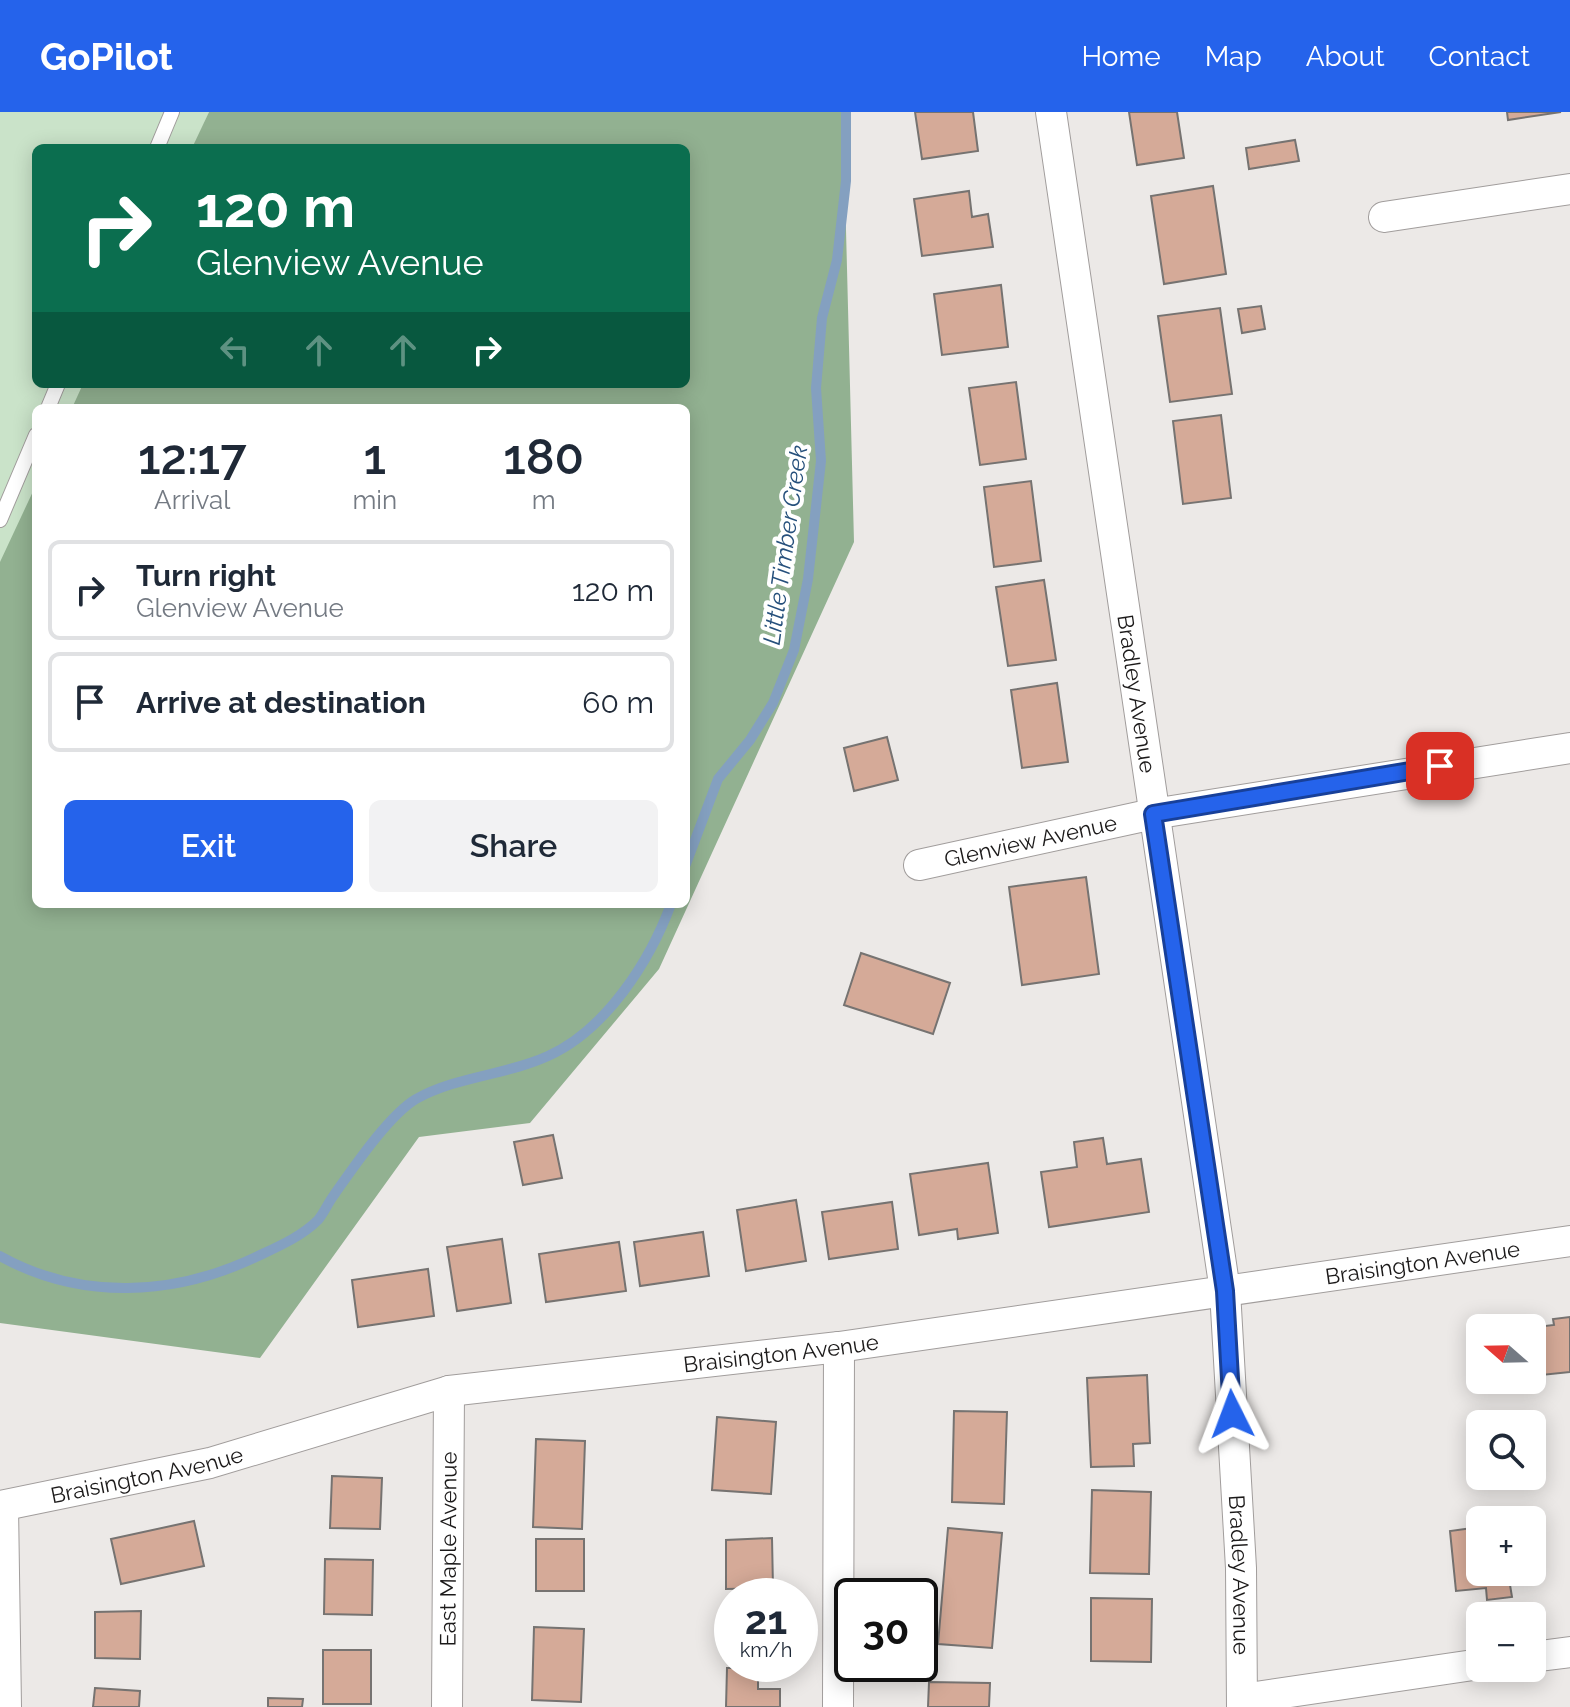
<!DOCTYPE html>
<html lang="en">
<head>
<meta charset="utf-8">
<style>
	body { margin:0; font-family:Raleway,sans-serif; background:#f2f2f3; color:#1f2937; height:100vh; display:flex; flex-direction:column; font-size:30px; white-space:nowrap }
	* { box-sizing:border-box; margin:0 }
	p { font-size:26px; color:#747a83 }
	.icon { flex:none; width:44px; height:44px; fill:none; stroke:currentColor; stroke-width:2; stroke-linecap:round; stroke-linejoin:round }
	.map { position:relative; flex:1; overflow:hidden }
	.panel { position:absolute; left:32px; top:292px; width:658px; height:504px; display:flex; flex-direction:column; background:#fff; border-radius:12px; box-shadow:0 4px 20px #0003 }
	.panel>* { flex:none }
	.guide { position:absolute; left:32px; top:32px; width:658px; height:244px; border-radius:12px; box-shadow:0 4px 20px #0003; background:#0b6e4f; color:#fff; overflow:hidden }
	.needle { width:52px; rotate:290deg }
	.tools { position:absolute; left:1466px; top:1202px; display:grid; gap:16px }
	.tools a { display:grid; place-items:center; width:80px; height:80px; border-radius:12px; background:#fff; box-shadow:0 4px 20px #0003; font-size:40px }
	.speed { position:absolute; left:714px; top:1466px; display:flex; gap:16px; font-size:40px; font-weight:700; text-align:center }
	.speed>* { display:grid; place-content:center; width:104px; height:104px; border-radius:50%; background:#fff; box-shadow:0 4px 20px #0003; line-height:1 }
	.speed small { font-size:20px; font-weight:400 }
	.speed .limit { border:4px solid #111; border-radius:12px; background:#fff; color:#111 }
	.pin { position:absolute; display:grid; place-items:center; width:68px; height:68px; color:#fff; margin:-34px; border-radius:16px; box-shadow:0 4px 12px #0006 }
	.me { position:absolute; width:88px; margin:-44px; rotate:357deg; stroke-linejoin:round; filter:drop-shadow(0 0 6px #0008) }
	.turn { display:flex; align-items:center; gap:28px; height:168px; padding:0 32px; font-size:36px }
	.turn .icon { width:104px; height:104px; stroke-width:2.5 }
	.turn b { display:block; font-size:56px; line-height:68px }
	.lanes { display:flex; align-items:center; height:76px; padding:0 32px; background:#0003; justify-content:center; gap:40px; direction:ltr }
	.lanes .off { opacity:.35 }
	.eta { display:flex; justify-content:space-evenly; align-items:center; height:136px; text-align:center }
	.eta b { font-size:48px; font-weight:600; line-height:56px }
	.action { display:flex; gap:16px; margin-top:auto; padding:16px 32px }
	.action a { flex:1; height:92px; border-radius:12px; background:#2563eb; color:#fff; font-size:32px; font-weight:600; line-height:92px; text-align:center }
	.action a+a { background:#f2f2f3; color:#1f2937 }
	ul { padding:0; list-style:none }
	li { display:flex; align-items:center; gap:24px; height:100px; margin:0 16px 12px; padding:0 16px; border:4px solid #e0e1e3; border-radius:12px }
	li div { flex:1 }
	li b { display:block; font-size:30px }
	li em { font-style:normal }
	header { display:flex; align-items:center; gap:48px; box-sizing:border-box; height:112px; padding:0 40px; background:#2563eb; color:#fff }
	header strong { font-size:38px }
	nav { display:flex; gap:44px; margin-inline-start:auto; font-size:28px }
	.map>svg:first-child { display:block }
	.green { fill:#cae3c9 }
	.forest { fill:#92b191 }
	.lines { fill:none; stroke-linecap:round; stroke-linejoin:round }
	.stream { stroke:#84a0c0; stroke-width:10 }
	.building { fill:#d5aa98; stroke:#767371; stroke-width:2 }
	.service-casing { stroke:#a19d9c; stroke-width:16 }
	.minor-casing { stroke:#a19d9c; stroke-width:32 }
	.service { stroke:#fff; stroke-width:14 }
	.minor { stroke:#fff; stroke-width:30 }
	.route-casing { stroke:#184099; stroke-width:20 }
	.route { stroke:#2563eb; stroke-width:14 }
	.labels { text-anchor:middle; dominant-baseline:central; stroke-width:8; stroke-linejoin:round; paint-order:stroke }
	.street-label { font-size:22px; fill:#1b1919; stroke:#fff }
	.water-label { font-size:24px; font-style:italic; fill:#26507c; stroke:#fff }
</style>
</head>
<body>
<header>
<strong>GoPilot</strong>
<nav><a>Home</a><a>Map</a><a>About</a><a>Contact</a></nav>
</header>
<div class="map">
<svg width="1570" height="1595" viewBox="0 0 1570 1595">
	<rect width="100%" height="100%" fill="#ece9e7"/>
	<polygon class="green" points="0,0 209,0 193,36 36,36 36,272 87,272 76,296 36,296 36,386 0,467"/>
	<polygon class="forest" points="209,0 843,0 854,430 659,857 530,1011 419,1025 260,1246 0,1211 0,450 36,373 36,792 686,792 686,296 72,296 83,272 686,272 686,36 192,36"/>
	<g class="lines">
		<g class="stream">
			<polyline points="686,752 718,667 750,628 773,591 794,538 808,467 821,349 816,276 822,206 837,148 846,69 846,0"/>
			<path d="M0 1144C81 1189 174 1184 256 1145 277 1135 301 1125 318 1108 324 1101 328 1091 334 1083 353 1056 389 1003 416 987 457 964 507 963 548 944 606 918 650 849 671 792"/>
		</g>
	</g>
	<g class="building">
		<polygon points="915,0 973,0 978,39 922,47"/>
		<polygon points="1129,0 1177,0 1184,46 1137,53"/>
		<polygon points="1507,0 1561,0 1508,8"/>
		<polygon points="1295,28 1299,49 1249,57 1246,36"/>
		<polygon points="1213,74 1226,162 1164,172 1151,84"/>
		<polygon points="969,79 972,105 988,102 993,135 922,144 914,87"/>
		<polygon points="1001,173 1008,235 942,243 934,182"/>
		<polygon points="1261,194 1265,217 1242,221 1238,197"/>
		<polygon points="1220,196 1232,282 1170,290 1158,204"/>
		<polygon points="1016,270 1026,347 980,353 969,276"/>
		<polygon points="1221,303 1231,386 1183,392 1173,309"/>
		<polygon points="1031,369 1041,449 994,455 984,375"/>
		<polygon points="1044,468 1056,548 1008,554 996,475"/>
		<polygon points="1057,571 1068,650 1022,656 1011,578"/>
		<polygon points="887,625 898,668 854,679 844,636"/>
		<polygon points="1086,765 1099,862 1022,873 1009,775"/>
		<polygon points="861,841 950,871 933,922 844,893"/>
		<polygon points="553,1023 562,1066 523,1073 514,1030"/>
		<polygon points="1103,1026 1107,1052 1141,1047 1149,1100 1049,1115 1041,1060 1077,1055 1074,1030"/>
		<polygon points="988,1051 998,1121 958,1127 957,1117 919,1123 910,1062"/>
		<polygon points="796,1088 806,1149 746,1159 737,1098"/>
		<polygon points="892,1090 898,1137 829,1147 822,1100"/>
		<polygon points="703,1120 709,1164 640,1174 634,1130"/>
		<polygon points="502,1127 511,1191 457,1199 447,1135"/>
		<polygon points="619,1130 626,1179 546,1190 539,1142"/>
		<polygon points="428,1157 434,1204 358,1215 352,1168"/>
		<polygon points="1570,1205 1570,1260 1532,1264 1532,1216 1528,1216 1554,1213 1553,1207"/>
		<polygon points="1147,1263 1150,1331 1133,1332 1134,1354 1091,1355 1087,1266"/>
		<polygon points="954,1299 1007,1300 1004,1392 952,1390"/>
		<polygon points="717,1305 776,1310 771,1382 712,1378"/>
		<polygon points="536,1327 585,1329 582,1417 533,1415"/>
		<polygon points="332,1364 382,1366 380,1417 330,1416"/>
		<polygon points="1092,1378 1151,1380 1149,1462 1090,1461"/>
		<polygon points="194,1409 204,1454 121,1472 111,1427"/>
		<polygon points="1480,1415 1480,1460 1532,1460 1533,1428 1538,1470 1510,1473 1512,1485 1487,1488 1486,1476 1456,1479 1450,1419"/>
		<polygon points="948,1416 1002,1421 992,1536 938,1532"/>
		<polygon points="772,1426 773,1476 726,1477 726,1428"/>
		<rect x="536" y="1427" width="48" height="52"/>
		<polygon points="325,1447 373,1448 372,1503 324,1502"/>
		<polygon points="1091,1486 1152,1487 1151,1550 1091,1549"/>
		<polygon points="141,1499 140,1547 95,1546 95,1500"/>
		<polygon points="534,1515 584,1517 581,1590 532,1588"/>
		<rect x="323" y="1538" width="48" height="54"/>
		<polygon points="727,1556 758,1556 758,1577 780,1577 780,1595 726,1595"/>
		<polygon points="929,1570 990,1571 989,1595 928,1595"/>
		<polygon points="95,1576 140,1579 139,1595 93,1595"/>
		<polygon points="268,1586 303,1587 302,1595 268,1595"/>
	</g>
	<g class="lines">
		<defs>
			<g id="service">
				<polyline points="157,36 172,0"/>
				<polyline points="48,296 58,272"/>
				<polyline points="0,408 36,323"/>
			</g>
			<g id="minor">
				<path id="s1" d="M1051 0 1225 1179 1241 1456 1242 1595"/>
				<polyline points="1384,105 1570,77"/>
				<path id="s2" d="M919 753 1153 702 1570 636"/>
				<path id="s3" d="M0 1394 210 1351 449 1279 839 1235 1570 1129"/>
				<polyline points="3,1394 6,1595"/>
				<polyline points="1532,1545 1570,1540"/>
				<polyline points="1242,1587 1480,1552"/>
				<path id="s4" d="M447 1595 449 1279"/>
				<polyline points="838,1595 839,1235"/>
			</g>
		</defs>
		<use href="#service" class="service-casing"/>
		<use href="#minor" class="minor-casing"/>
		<use href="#service" class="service"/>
		<use href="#minor" class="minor"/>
	</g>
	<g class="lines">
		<defs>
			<polyline id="route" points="1232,1302 1225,1179 1153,702 1440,654"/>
		</defs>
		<use href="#route" class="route-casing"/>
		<use href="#route" class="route"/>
	</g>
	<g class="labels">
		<g class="street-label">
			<text stroke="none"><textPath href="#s1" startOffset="588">Bradley Avenue</textPath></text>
			<text stroke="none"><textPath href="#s2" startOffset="114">Glenview Avenue</textPath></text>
			<text stroke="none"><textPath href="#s3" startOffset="1446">Braisington Avenue</textPath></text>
			<text stroke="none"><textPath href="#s3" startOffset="798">Braisington Avenue</textPath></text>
			<text stroke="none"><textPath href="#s3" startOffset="150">Braisington Avenue</textPath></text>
			<text stroke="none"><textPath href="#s4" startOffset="158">East Maple Avenue</textPath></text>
			<text stroke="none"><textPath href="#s1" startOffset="1476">Bradley Avenue</textPath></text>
		</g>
		<g class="water-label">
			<text transform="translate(785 433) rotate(-82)">Little Timber Creek</text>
		</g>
	</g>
</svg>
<div class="tools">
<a><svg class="needle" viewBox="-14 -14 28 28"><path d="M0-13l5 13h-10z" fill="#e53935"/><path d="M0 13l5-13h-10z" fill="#747a83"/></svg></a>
<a><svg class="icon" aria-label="search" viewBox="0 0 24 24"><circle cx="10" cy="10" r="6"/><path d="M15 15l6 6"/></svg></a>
<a>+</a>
<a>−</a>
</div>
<div class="speed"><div>21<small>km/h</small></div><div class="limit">30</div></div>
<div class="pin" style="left:1440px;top:654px;background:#d93025"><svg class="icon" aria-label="arrive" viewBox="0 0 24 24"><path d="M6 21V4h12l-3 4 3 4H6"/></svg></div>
<svg class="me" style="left:1232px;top:1302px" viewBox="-20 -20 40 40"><path d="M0-17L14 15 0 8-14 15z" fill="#2563eb" stroke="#fff" stroke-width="4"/></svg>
<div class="guide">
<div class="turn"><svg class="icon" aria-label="right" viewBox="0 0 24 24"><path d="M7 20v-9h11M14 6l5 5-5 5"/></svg><div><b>120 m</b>Glenview Avenue</div></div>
<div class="lanes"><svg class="icon off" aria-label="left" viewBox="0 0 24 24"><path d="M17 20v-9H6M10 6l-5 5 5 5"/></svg><svg class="icon off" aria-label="ahead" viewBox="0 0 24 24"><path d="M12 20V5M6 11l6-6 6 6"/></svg><svg class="icon off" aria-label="ahead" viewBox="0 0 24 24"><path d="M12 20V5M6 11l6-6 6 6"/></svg><svg class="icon" aria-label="right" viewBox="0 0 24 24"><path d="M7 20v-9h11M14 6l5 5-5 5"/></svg></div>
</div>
<section class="panel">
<div class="eta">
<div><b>12:17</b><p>Arrival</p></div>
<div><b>1</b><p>min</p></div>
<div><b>180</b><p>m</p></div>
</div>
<ul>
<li><svg class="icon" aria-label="right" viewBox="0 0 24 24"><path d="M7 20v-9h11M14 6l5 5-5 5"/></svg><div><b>Turn right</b><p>Glenview Avenue</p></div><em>120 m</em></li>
<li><svg class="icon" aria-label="arrive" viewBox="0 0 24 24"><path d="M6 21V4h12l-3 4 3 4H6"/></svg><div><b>Arrive at destination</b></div><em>60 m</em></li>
</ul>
<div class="action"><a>Exit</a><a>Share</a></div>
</section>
</div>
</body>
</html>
